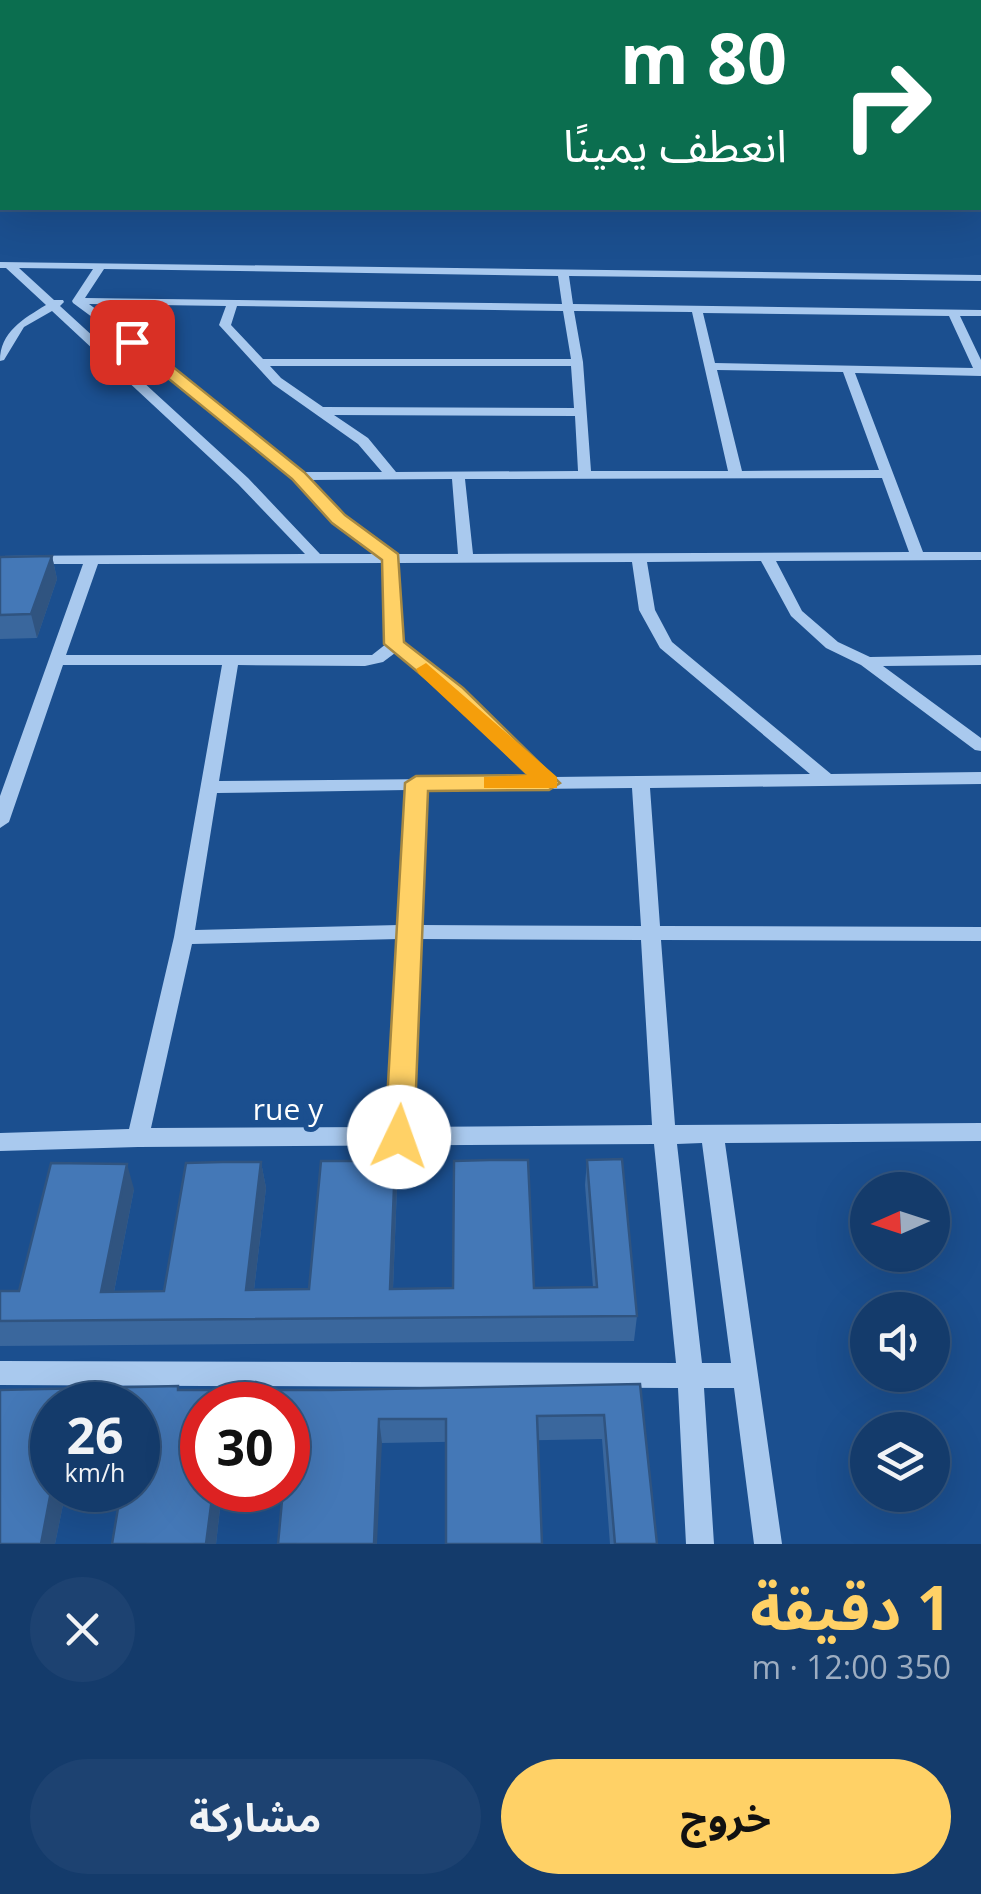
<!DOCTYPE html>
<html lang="ar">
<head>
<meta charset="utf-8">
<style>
	body { margin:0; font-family:"Open Sans","Noto Sans Arabic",sans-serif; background:#1d4271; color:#f1f3f6; direction:rtl; height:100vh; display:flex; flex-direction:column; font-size:38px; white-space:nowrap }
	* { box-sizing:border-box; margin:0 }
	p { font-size:32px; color:#9dadc1 }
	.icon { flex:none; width:55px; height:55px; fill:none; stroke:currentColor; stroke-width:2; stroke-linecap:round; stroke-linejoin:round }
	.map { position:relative; height:1544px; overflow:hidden; direction:ltr }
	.panel { display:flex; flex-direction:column; background:#143b6b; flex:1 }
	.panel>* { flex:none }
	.hud { position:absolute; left:0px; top:0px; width:982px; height:210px; box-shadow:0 10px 40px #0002,0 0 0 2px #33557e; direction:rtl; background:#0b6e4f; color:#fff; overflow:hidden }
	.needle { width:65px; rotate:267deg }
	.controls { position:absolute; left:850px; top:1172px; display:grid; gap:20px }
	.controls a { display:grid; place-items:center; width:100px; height:100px; border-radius:50%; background:#143b6b; box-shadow:0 10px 40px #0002,0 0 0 2px #33557e; font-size:50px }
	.speed { position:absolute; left:30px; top:1382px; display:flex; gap:20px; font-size:50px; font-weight:700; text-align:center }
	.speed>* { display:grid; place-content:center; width:130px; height:130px; border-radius:50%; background:#143b6b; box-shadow:0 10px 40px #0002,0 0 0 2px #33557e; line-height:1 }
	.speed small { font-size:25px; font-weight:400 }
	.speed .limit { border:15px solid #d22; background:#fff; color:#111 }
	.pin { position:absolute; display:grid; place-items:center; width:85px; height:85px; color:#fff; margin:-42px; border-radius:20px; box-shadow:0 5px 15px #0006 }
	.me { position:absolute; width:110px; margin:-55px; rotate:3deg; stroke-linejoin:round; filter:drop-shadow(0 0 8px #0008) }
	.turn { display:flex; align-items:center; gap:35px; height:210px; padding:0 30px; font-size:45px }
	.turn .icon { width:130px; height:130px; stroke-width:2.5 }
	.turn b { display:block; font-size:70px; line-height:85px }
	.round { display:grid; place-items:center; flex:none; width:105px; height:105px; border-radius:52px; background:#1d4271 }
	.head { display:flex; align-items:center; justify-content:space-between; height:170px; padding:0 30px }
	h1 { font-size:60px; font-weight:700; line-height:75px; color:#ffd166 }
	.action { display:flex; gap:20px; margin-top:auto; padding:20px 30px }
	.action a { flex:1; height:115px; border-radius:60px; background:#ffd166; color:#111; font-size:40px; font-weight:700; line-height:115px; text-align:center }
	.action a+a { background:#1d4271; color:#f1f3f6 }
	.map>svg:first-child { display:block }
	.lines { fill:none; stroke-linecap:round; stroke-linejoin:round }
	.minor { fill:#a9c9ee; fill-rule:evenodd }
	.wall { fill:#3a679d }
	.shaded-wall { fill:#305480 }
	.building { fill:#4478b7; stroke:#305480; stroke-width:2.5 }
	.route { fill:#ffd166; stroke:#a68842; stroke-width:2.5 }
	.slow { fill:#f59e0b }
	.labels { text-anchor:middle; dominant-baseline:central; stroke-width:10; stroke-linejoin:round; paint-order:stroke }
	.near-street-label { font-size:30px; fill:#fff; stroke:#1b4f8f }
</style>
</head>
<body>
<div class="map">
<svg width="981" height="1544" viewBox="0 0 981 1544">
	<rect width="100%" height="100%" fill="#1b4f8f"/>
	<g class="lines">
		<g class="minor">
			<rect x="980" y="11" width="1" height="4"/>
			<rect x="0" y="76" width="2" height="4"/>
			<rect x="0" y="99" width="2" height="4"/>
			<rect x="0" y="119" width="2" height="4"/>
			<path d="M0 262 981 275V281L569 276 573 304 981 310V316H960L981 360V376L855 373 923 552H981V560L776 561 802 611 838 642 870 657 981 655V665L883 666 981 738V751L975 750 861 665 826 648 791 616 761 561 647 562 655 610 672 642 831 774 981 772V784L650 788 660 926 981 927V941L661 940 675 1125 981 1123V1141L725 1143 782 1544H754L734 1388H704L714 1544H686L678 1388 0 1385V1361L676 1363 654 1144 138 1147 0 1151V1133L129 1129 174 937 222 665H63L9 822 0 828V796L83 564H0V556L305 554 238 484 52 311 24 327 4 360 0 361C0 332 23 319 46 305L6 268H0ZM19 268 93 269 72 301 73 303 153 362 293 479 334 522 377 554H320L248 478 60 306 64 302 63 300H54ZM104 269 558 276 562 304 85 298ZM89 304 226 306 219 325 273 384 358 444 382 472H301L161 358ZM237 306 563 311 571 359H263L231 325ZM574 311 692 312 728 471H591L583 362ZM703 313 949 316 973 368 715 363ZM270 366H571L574 408 323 407 281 378ZM717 370 843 372 879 470 742 471ZM334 415 575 416 578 471 396 472 368 438ZM882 478 909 552 473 554 465 479ZM452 479 458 554H395L344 516 309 480ZM632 562 639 610 660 648 810 774 553 777 461 689 402 642 398 563ZM384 563 386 644 372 655H66L98 564ZM395 653 449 695 533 778 219 781 238 665 365 666 383 662ZM632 788 641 926 419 925 425 790ZM407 790 399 925 195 930 217 793ZM399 939 388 1127 151 1128 192 944ZM418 939 641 940 652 1125 411 1127ZM702 1143 731 1363H702L677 1144Z"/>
		</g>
	</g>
	<g class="wall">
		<polygon points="52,556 57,579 37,638 0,639 0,557"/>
		<polygon points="587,1160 637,1316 634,1341 0,1346 0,1291 19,1291 134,1189 114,1292 164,1291 261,1162 266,1188 254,1290 309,1289 395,1161 397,1187 393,1289 593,1287 585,1185"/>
		<polygon points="640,1384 657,1544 610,1544 602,1439 382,1443 288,1490 288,1405 202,1405 202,1490 222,1490 216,1544 112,1544 138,1405 52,1405 66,1490 55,1544 0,1544 0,1390 331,1390"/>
	</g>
	<g class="shaded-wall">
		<polygon points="52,556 57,579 37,638 31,614"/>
		<polygon points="395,1161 397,1187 392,1314 390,1289"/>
		<polygon points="261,1162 266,1188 251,1315 246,1290"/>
		<polygon points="127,1164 134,1189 109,1317 101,1292"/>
		<polygon points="379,1419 382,1443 377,1544 374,1544"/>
		<polygon points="52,1486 52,1490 66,1490 55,1544 41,1544"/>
		<polygon points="213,1490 222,1490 216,1544 206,1544"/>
	</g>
	<g class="building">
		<polygon points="4,0 86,0 84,2 4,2"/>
		<polygon points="125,0 899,0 904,2 124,2"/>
		<polygon points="2,27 2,52 0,52 0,29"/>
		<polygon points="52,556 31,614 0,615 0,557"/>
		<polygon points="622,1159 637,1316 0,1321 0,1291 19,1291 51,1163 127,1164 101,1292 164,1291 186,1163 222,1162 261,1162 246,1290 309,1289 321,1161 395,1161 390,1289 453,1288 454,1161 489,1160 528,1160 534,1288 597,1287 587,1160"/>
		<polygon points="640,1384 657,1544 615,1544 604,1415 537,1416 542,1544 446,1544 446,1419 379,1419 374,1544 278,1544 283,1490 288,1490 288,1446 290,1418 288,1418 288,1405 202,1405 202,1490 213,1490 206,1544 112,1544 121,1490 138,1490 138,1405 52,1405 52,1486 41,1544 0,1544 0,1390 178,1386 178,1390 331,1390"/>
	</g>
	<polygon class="route" points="127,338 137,338 304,472 345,515 398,554 404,642 463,688 560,783 549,790 428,791 414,1137 410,1146 399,1150 389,1146 385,1137 405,783 416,776 528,775 448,697 384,644 382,560 332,523 292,479 127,345"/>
	<polygon class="slow" points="426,663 557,777 557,788 484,788 484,777 527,775 419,674 416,669"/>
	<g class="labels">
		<g class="near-street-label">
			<text x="288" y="1108">rue y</text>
		</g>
	</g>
</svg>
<div class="controls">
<a><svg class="needle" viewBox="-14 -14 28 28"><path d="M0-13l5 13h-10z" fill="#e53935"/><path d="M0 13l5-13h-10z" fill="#9dadc1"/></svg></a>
<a><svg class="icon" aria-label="sound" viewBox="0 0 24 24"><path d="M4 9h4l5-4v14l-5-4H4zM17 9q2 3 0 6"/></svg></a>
<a><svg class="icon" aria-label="layers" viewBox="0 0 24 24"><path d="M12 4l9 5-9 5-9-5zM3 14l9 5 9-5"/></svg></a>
</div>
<div class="speed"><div>26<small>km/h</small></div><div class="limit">30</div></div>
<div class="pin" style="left:132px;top:342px;background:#d93025"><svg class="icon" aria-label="arrive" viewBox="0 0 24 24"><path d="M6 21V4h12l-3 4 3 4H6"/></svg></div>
<svg class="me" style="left:399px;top:1137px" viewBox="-20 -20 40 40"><circle r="19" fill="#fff"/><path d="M0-13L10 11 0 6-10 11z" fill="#ffd166"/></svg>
<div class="hud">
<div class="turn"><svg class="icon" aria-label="right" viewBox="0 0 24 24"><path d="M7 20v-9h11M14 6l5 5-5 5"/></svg><div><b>80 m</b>انعطف يمينًا</div></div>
</div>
</div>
<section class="panel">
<div class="head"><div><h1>1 دقيقة</h1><p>350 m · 12:00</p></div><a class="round"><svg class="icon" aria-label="close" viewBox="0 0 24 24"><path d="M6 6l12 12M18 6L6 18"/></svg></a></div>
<div class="action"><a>خروج</a><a>مشاركة</a></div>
</section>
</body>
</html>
